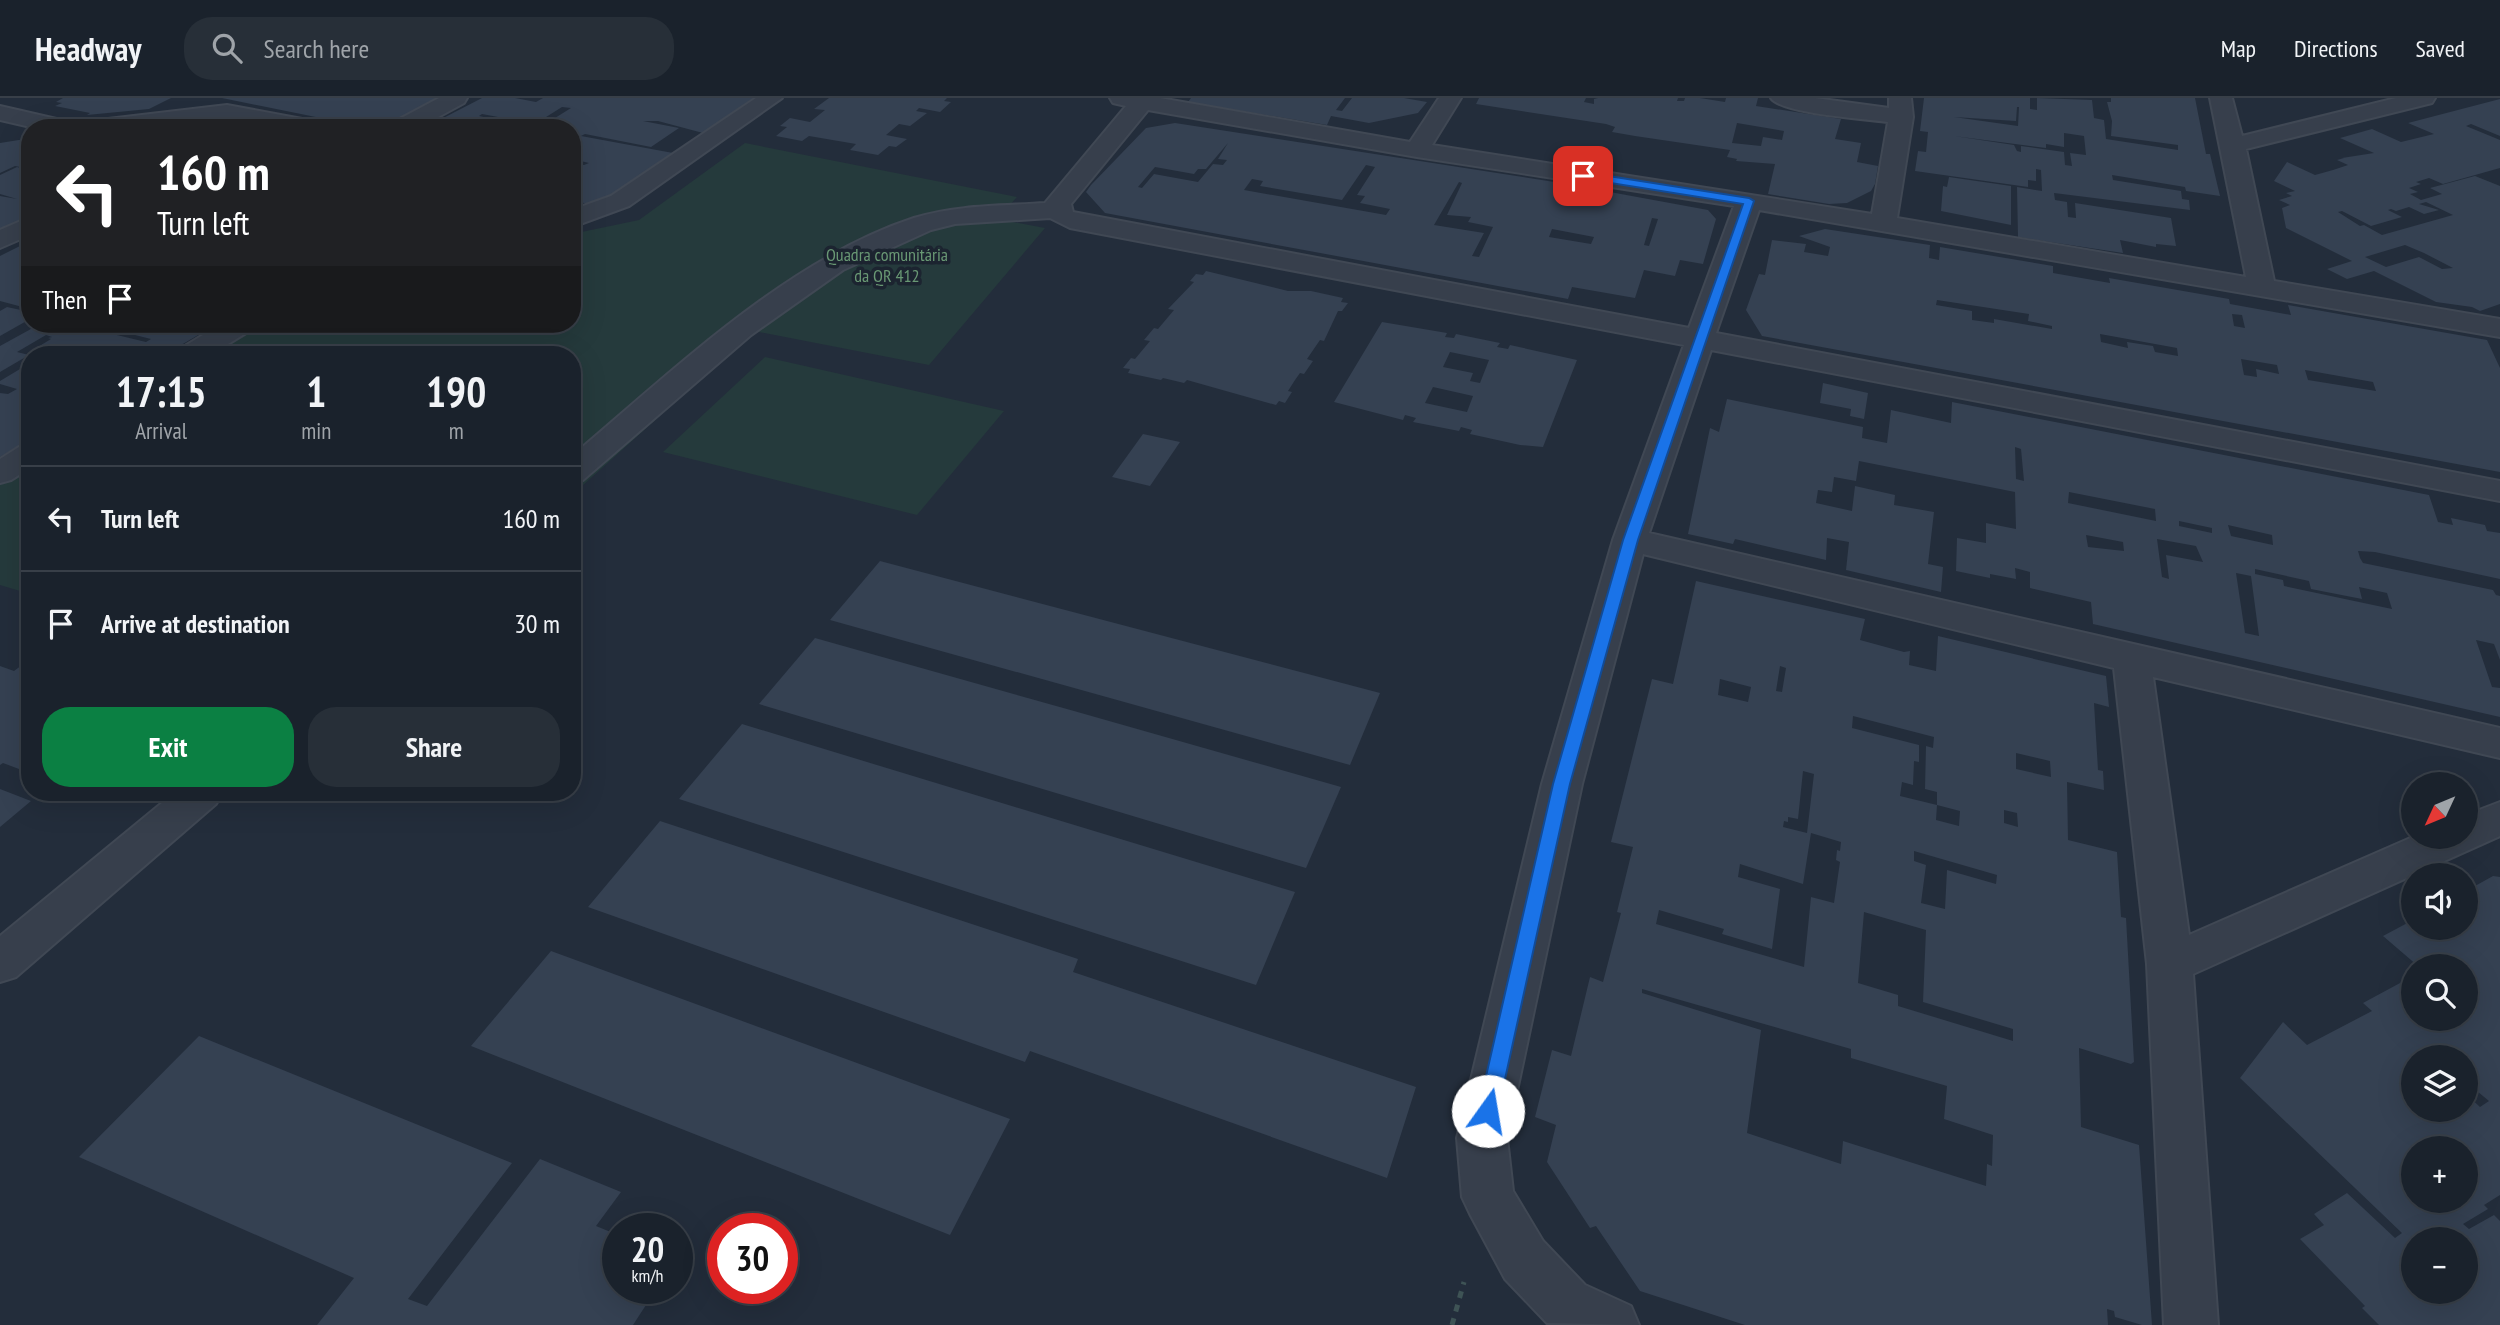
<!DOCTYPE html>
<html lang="en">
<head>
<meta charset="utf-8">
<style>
	body { margin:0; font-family:"PT Sans Narrow",sans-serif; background:#272f38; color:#f1f3f6; height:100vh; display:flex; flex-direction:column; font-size:26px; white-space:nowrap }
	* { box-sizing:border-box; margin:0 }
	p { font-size:23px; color:#9fa4a9 }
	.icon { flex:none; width:38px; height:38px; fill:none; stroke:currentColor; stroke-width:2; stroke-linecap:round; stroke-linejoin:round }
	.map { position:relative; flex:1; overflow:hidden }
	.details { position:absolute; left:21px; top:248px; width:560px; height:455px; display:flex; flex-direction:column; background:#1a222c; border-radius:28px; box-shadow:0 7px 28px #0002,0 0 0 2px #383f48 }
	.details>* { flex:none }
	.hud { position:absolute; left:21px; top:21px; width:560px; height:214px; border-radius:28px; box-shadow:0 7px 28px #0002,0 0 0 2px #383f48; background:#202124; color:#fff; overflow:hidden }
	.needle { width:46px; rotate:226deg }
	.buttons { position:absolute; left:2401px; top:674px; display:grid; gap:14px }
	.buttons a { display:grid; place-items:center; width:77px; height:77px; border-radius:50%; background:#1a222c; box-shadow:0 7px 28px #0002,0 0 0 2px #383f48; font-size:35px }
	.speed { position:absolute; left:602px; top:1115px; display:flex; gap:14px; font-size:35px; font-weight:700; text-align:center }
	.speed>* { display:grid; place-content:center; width:91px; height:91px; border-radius:50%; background:#1a222c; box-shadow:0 7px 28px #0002,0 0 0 2px #383f48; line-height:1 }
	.speed small { font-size:18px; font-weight:400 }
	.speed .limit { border:10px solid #d22; background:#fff; color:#111 }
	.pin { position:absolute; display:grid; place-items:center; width:60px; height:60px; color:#fff; margin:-30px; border-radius:14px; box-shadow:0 4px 10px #0006 }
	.me { position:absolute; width:77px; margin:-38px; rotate:13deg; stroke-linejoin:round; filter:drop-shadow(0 0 5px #0008) }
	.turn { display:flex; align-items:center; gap:24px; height:147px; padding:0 21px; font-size:32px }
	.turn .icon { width:91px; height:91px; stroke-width:2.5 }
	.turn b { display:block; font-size:49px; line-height:60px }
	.then { display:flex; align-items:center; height:66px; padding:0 21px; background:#0003; gap:14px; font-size:26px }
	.eta { display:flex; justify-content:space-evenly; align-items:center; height:119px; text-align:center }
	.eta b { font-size:42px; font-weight:800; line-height:49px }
	.button { display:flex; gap:14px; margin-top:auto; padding:14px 21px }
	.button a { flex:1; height:80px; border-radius:28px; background:#0b8043; color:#fff; font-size:28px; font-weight:800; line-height:80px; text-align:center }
	.button a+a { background:#272f38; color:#f1f3f6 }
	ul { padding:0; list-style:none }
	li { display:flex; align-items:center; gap:21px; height:105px; padding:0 21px; border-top:2px solid #383f48 }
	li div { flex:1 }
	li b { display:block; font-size:26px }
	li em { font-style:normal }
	header { display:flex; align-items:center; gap:42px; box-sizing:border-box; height:98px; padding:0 35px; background:#1a222c; border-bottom:2px solid #383f48 }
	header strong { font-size:33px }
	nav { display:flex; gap:38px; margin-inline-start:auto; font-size:24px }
	.search { width:490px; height:63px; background:#272f38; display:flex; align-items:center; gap:18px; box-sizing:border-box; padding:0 24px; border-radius:28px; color:#9fa4a9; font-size:26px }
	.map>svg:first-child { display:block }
	.green { fill:#253a3c }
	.building { fill:#354152; fill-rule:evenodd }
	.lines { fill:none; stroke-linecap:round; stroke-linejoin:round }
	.minor-casing { stroke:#404854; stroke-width:4 }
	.path { stroke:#3e5355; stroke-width:5; stroke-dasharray:7 7; stroke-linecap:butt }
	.minor { fill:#373f4c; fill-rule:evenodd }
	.route { fill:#1a73e8; stroke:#114b97; stroke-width:2 }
	.labels { text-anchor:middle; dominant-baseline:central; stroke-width:7; stroke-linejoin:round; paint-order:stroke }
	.far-park-label { font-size:18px; fill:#699874; stroke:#1c2430 }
</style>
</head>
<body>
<header>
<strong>Headway</strong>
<div class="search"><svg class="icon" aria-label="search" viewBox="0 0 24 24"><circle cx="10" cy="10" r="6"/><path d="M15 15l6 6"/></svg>Search here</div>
<nav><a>Map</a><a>Directions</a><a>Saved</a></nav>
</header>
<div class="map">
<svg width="2500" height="1227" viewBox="0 0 2500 1227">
	<rect width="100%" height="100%" fill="#232d3b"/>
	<g class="green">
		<polygon points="745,45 1017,99 997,121 1045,130 929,267 754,233 572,397 572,257 195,257 246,226 572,226 572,136 639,122"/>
		<polygon points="765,259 1004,313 917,417 663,354"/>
		<polygon points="30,359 30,496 0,487 0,377"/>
	</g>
	<g class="building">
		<polygon points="63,0 171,0 149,11 87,17 90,15 55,8 62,5 56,4"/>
		<polygon points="222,0 436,0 388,27 370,30"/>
		<polygon points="482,0 515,0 536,4 543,0 753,0 703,35 658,23 643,23 679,30 651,49 585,36 581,38 673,55 610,97 590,106 572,103 572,65 584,67 589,65 572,61 572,30 539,30 571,10 562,9 535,26 482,16 479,18 535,30 424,30"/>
		<polygon points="829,0 947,0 944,3 951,4 940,14 919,10 916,13 927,15 910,28 899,26 886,37 907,41 896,49 889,48 878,57 850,52 856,46 809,38 802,43 776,38 787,29 780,28 790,20 810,24 825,12 814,11"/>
		<polygon points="1191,0 1345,0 1336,12 1342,13 1352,0 1404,0 1427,4 1418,15 1369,25 1331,18 1327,27 1188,4"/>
		<path d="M1479 0H1586L1584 4 1594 6V1L1598 0H1678L1677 3H1684L1685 0H1700L1725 4 1726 0H1758L1756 8 1841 21 1835 41 1861 45 1857 64 1878 68 1875 86 1871 93 1847 105 1829 106 1768 96 1775 66 1736 63 1737 61 1727 59 1730 52 1635 38 1612 34 1615 29 1606 26 1476 6ZM1737 25 1784 33 1782 42 1763 39 1761 48 1732 45Z"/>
		<path d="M1924 0H2030V11L2037 12V0L2092 2 2094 20 2104 22 2106 41 2178 52V47L2111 38 2112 23 2107 4H2111V0H2195L2206 56H2210L2220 98 2186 93 2185 89 2112 77 2113 82 2181 93 2182 101 2189 102 2190 112 2054 95 2055 102 2067 104 2068 119 2076 120 2075 105 2171 120 2176 148 2156 146V149L2120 142 2123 155 2018 139 2017 89 2042 93 2041 72 2036 71V83L2028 82V89L1915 73 1918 53 1926 54 1928 34 1920 33ZM2017 9H2019L2018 28 1954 19 2016 23ZM2064 35 2084 38 2086 57 2070 55 2072 68 2065 67 2064 54 2021 48V54L2017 53 2014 47 1954 38 2046 50V46L2064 49Z"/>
		<path d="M2500 1V38L2471 26 2466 28 2500 42V70L2443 86 2429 80 2416 84 2421 86 2409 90 2418 94 2410 96 2421 102 2442 96 2430 90 2475 78 2500 88V206L2480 213 2472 209 2436 204 2374 173 2347 181 2327 171 2352 163 2286 130 2282 110 2290 107 2279 102 2292 98 2286 95 2295 93 2274 83 2287 64 2315 77 2333 72 2348 67 2337 62 2344 60H2342L2374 55 2340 40 2372 31 2401 44 2434 36 2408 25ZM2426 104 2453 117 2382 137 2364 127 2360 128 2338 114 2342 113 2371 128 2402 119 2388 112 2391 111 2396 113 2409 109 2424 116 2439 112 2419 106ZM2405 147 2424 155 2453 170 2442 171 2419 159 2386 169 2365 159Z"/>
		<path d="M1175 25 1561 85 1708 112 1716 121 1703 166 1680 162 1675 178 1644 172 1635 200 1572 189 1568 201 1105 115 1086 94 1091 87 1146 30ZM1228 45 1218 61 1227 62 1223 67 1213 66 1198 84 1154 76 1142 90 1138 89 1155 69 1194 76 1198 71H1206ZM1366 67 1375 69 1357 97 1365 98 1360 105 1390 111 1386 117 1244 92 1252 81 1263 83 1260 88 1342 102ZM1459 84 1462 85 1447 117 1471 119 1468 124 1493 129 1479 159 1472 158 1484 135 1434 127ZM1652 120 1658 121 1649 148 1644 147ZM1552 131 1594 139 1591 146 1549 139Z"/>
		<polygon points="25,41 30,42 30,71 15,68 0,75 0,45"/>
		<polygon points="17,69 30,73 30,117 0,132 0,98 17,101 0,96 0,77"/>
		<polygon points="1949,79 2011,88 2011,127 1941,113 1943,88 1947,89"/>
		<path d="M1825 131 1930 147 1929 160 1939 162 1940 149 2053 168V175L2110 185 2109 180 2229 201 2230 206 2291 217 2288 207 2487 242 2500 270V374L1762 238 1746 212 1759 176 1765 177 1772 142 1806 146 1804 154 1828 158 1830 149 1799 138ZM1937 202 2029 216 2028 223 2052 228V231L1994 221V225L1972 222V213L1936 207ZM2232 216 2242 217 2245 230 2234 228ZM2100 236 2177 250 2178 258 2155 254 2153 248 2127 244 2128 250 2101 244ZM2241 261 2277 267 2279 276 2256 271 2257 279 2244 277ZM2305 272 2373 284 2376 293 2308 282Z"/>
		<polygon points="30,143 30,211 0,203 0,158"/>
		<polygon points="1206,173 1288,193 1311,193 1343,200 1341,204 1348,205 1342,213 1338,213 1324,243 1320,242 1307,261 1313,263 1304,276 1300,275 1295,282 1288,293 1292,294 1285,305 1279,303 1276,307 1187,282 1184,285 1163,280 1161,282 1128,275 1130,271 1123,270 1131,260 1135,261 1150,243 1144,242 1154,230 1158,231 1174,212 1168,211 1194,184 1190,183 1196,176 1203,177"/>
		<polygon points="7,209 30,214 30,221 0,238 0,213"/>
		<path d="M1382 224 1447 235 1445 239 1454 240 1456 236 1500 245 1497 249 1508 251 1510 247 1577 262 1543 349 1520 347 1470 336 1472 332 1461 329 1459 333 1413 324 1416 320 1405 317 1403 322 1334 304ZM1450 254 1489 262 1480 285 1470 283 1473 275 1443 269ZM1433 289 1473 298 1467 314 1425 305Z"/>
		<path d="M40 226H217L164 257H55L33 252 51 241 48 240 52 239 46 237 17 254 29 257 0 274V248ZM102 228 127 235 151 241 146 244 96 232Z"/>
		<polygon points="30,265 30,341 0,359 0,295 8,296 17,291 0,286 0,283"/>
		<polygon points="1823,285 1868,295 1864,321 1850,318 1851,311 1820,305"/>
		<path d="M1727 301 1863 329 1862 340 1887 345 1891 312 1951 325 1952 304 2429 397 2438 424 2453 427 2451 420 2485 427 2487 433 2500 435V481L2375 454 2358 453 2360 460 2363 465 2493 492 2496 497 2500 498V562L2494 546 2476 542 2492 589 2500 590V619L2093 526 2091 504 2030 490V474L2015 470 2016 481 1990 476V480L1956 473 1957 440 1986 445V425L2016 431 2015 394 1859 363 1856 383 1834 379 1832 394 1818 392 1816 405 1852 413 1855 388 1895 397 1894 407 1934 414 1928 466 1943 469 1941 494 1846 472 1849 444 1827 440 1826 462 1735 441 1733 446 1688 436 1710 330 1719 334ZM2015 349 2021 351 2024 383 2016 381ZM2069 394 2155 411 2156 423 2068 405ZM2179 423 2212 430V435L2179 428ZM2228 427 2272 437 2273 447 2231 438ZM2086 437 2123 444 2124 453 2088 449ZM2157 441 2196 448 2203 464 2166 457 2169 481 2162 479ZM2255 471 2309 483 2311 491 2362 501 2359 489 2387 495 2392 511 2284 488 2283 482 2255 476ZM2236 475 2251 478 2259 538 2245 535Z"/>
		<polygon points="1143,336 1180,344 1150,388 1112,379"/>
		<polygon points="880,463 1380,595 1350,667 830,522"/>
		<path d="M1696 483 1865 521 1860 542 1904 554 1910 553 1909 567 1936 573 1938 538 2106 578 2109 609 2094 605 2098 672 2103 673 2104 692 2067 684 2068 742 2117 754 2121 819 2126 820 2134 964 2131 966 2079 950 2081 1029 2139 1047 2152 1227H2142L2115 1219 2114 1213 2107 1211 2108 1227H1745L1640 1193 1596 1128 1590 1130 1547 1064 1556 1027 1535 1019 1552 952 1571 958 1590 879 1603 884 1621 815 1617 814 1633 749 1611 744 1652 581 1673 586ZM1780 568 1786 570 1782 594 1776 593ZM1720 581 1751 589 1748 604 1718 597ZM1853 618 1934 639 1933 650 1926 648 1925 691 1937 694V707L1900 698 1902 684 1913 687 1914 663 1919 664V647L1852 630ZM2016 655 2050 663 2051 679 2016 671ZM1803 673 1814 676 1807 735 1783 729 1784 723 1788 724V719L1798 721ZM1937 707 1960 713 1959 728 1936 722ZM2004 712 2017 715 2018 729 2004 725ZM1811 735 1841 744 1840 753 1837 752 1836 762 1840 764 1834 805 1811 799 1804 869 1656 826 1659 812 1724 831 1722 836 1772 851 1780 791 1738 779 1740 766 1803 786ZM1914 753 1997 777 1996 786 1947 772 1945 811 1921 805 1926 767 1914 763ZM1864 814 1926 832 1923 904 2013 931V943L1898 908V897L1858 885ZM1642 891 1851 951V960L1947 988 1944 1021 1993 1037 1992 1068 1987 1066 1986 1088 1843 1043 1841 1066 1747 1035 1761 932 1642 895Z"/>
		<polygon points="815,540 1074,613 1341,689 1306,770 759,606"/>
		<polygon points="26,564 30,565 30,666 19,671 3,665 0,667 0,568 14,573"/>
		<polygon points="742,626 1015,709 1295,794 1256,887 679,701"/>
		<polygon points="0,691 31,703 0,729"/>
		<polygon points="660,723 1078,861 1073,874 1416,989 1387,1080 1030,953 1025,964 588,809"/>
		<path d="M2493 778 2500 779V1097L2484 1107 2488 1111 2463 1126 2469 1131 2494 1117 2500 1123V1227H2379L2362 1210 2365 1208 2300 1141 2324 1127 2314 1116 2347 1095 2395 1140 2402 1135 2240 980 2283 924 2307 947 2372 913 2363 905 2413 878V920H2466V868H2418L2383 838 2413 822V830H2466V793ZM2413 959H2466V984L2489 1003 2480 1009 2466 996V1012H2413ZM2413 1050H2466V1102H2413ZM2413 1141H2466V1178L2473 1185 2466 1189V1194H2413Z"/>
		<polygon points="551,853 1010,1021 950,1137 471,948"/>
		<polygon points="199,938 512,1065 408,1201 427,1208 540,1061 621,1094 596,1128 618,1137 618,1190 657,1190 633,1227 317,1227 354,1180 79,1059"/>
	</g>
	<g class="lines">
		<defs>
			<g id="minor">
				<polygon points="439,0 467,0 464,5 418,30 388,30 392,25"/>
				<polygon points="756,0 782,0 629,108 572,129 572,112 611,98"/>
				<path d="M1110 0H1160L1410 44 1439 0H1461L1432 47 1872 116 1888 24C1867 21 1782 16 1771 0H1815L1889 10V0H1911L1913 19 1897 120 2246 179 2210 0H2232L2242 38 2396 0H2435L2432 5 2246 51 2274 183 2500 221V239L1759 112 1716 235 2500 383V403L1711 252 1649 435 2500 630V660L2153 579 2189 837 2415 738H2466V717L2500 704V738L2193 876 2218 1227H2164L2147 866 2114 570 1643 456 1582 686 1507 1040 1513 1093 1543 1143 1585 1187 1631 1208 1639 1227 1547 1225 1505 1181 1470 1116 1462 1099 1457 1040 1542 686 1613 442 1684 247 1070 130 1050 120 955 126 931 132 843 172 751 237 583 382 572 385V358C672 274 788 161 914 120 956 107 1001 108 1045 105L1126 8 1113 5ZM1148 12 1417 59 1734 108 1689 230 1073 114 1071 106Z"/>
				<polygon points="227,7 313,23 321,25 325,30 274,30 227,21 147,30 35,30 0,22 0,8 74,25"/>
				<polygon points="30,119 30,137 0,150 0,132"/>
				<polygon points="221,226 255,226 251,232 210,257 175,257 180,251"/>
				<polygon points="30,346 30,370 11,382 0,385 0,361 19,349"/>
				<polygon points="174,695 222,695 216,706 16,879 0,884 0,838"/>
			</g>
		</defs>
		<use href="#minor" class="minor-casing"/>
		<polyline class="path" points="1452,1227 1464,1184"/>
		<use href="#minor" class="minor"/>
	</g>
	<polygon class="route" points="1583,74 1749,100 1754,103 1638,442 1570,686 1498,1013 1495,1019 1488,1022 1481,1019 1478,1013 1553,686 1623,442 1743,106 1579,80 1579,75"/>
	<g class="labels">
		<g class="far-park-label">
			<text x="887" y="156">Quadra comunitária<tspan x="887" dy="21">da QR 412</tspan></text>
		</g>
	</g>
</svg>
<div class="buttons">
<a><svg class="needle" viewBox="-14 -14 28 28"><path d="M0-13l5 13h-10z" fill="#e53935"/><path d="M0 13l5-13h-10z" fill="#9fa4a9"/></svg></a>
<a><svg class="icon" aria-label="sound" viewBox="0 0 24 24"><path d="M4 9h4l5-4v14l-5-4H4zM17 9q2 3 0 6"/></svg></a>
<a><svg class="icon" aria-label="search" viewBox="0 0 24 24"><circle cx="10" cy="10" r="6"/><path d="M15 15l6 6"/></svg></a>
<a><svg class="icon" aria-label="layers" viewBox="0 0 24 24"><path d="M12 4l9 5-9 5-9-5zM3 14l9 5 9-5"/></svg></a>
<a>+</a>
<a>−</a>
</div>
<div class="speed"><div>20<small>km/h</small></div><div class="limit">30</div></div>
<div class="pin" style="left:1583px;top:78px;background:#d93025"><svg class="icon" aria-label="arrive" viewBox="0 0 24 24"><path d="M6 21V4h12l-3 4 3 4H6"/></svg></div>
<svg class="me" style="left:1488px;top:1013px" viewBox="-20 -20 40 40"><circle r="19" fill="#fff"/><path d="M0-13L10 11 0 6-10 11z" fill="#1a73e8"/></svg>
<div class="hud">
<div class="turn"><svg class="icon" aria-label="left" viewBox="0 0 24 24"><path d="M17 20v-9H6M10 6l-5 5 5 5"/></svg><div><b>160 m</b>Turn left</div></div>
<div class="then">Then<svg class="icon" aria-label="arrive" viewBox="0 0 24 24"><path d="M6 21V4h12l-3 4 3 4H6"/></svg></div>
</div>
<section class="details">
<div class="eta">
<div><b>17:15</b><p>Arrival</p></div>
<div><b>1</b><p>min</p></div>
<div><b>190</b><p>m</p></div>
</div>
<ul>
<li><svg class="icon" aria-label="left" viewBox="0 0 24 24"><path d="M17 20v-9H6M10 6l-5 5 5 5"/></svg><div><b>Turn left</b></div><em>160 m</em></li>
<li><svg class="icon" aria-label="arrive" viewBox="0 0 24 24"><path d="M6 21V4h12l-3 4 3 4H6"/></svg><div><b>Arrive at destination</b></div><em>30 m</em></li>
</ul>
<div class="button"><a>Exit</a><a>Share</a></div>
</section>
</div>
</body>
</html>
